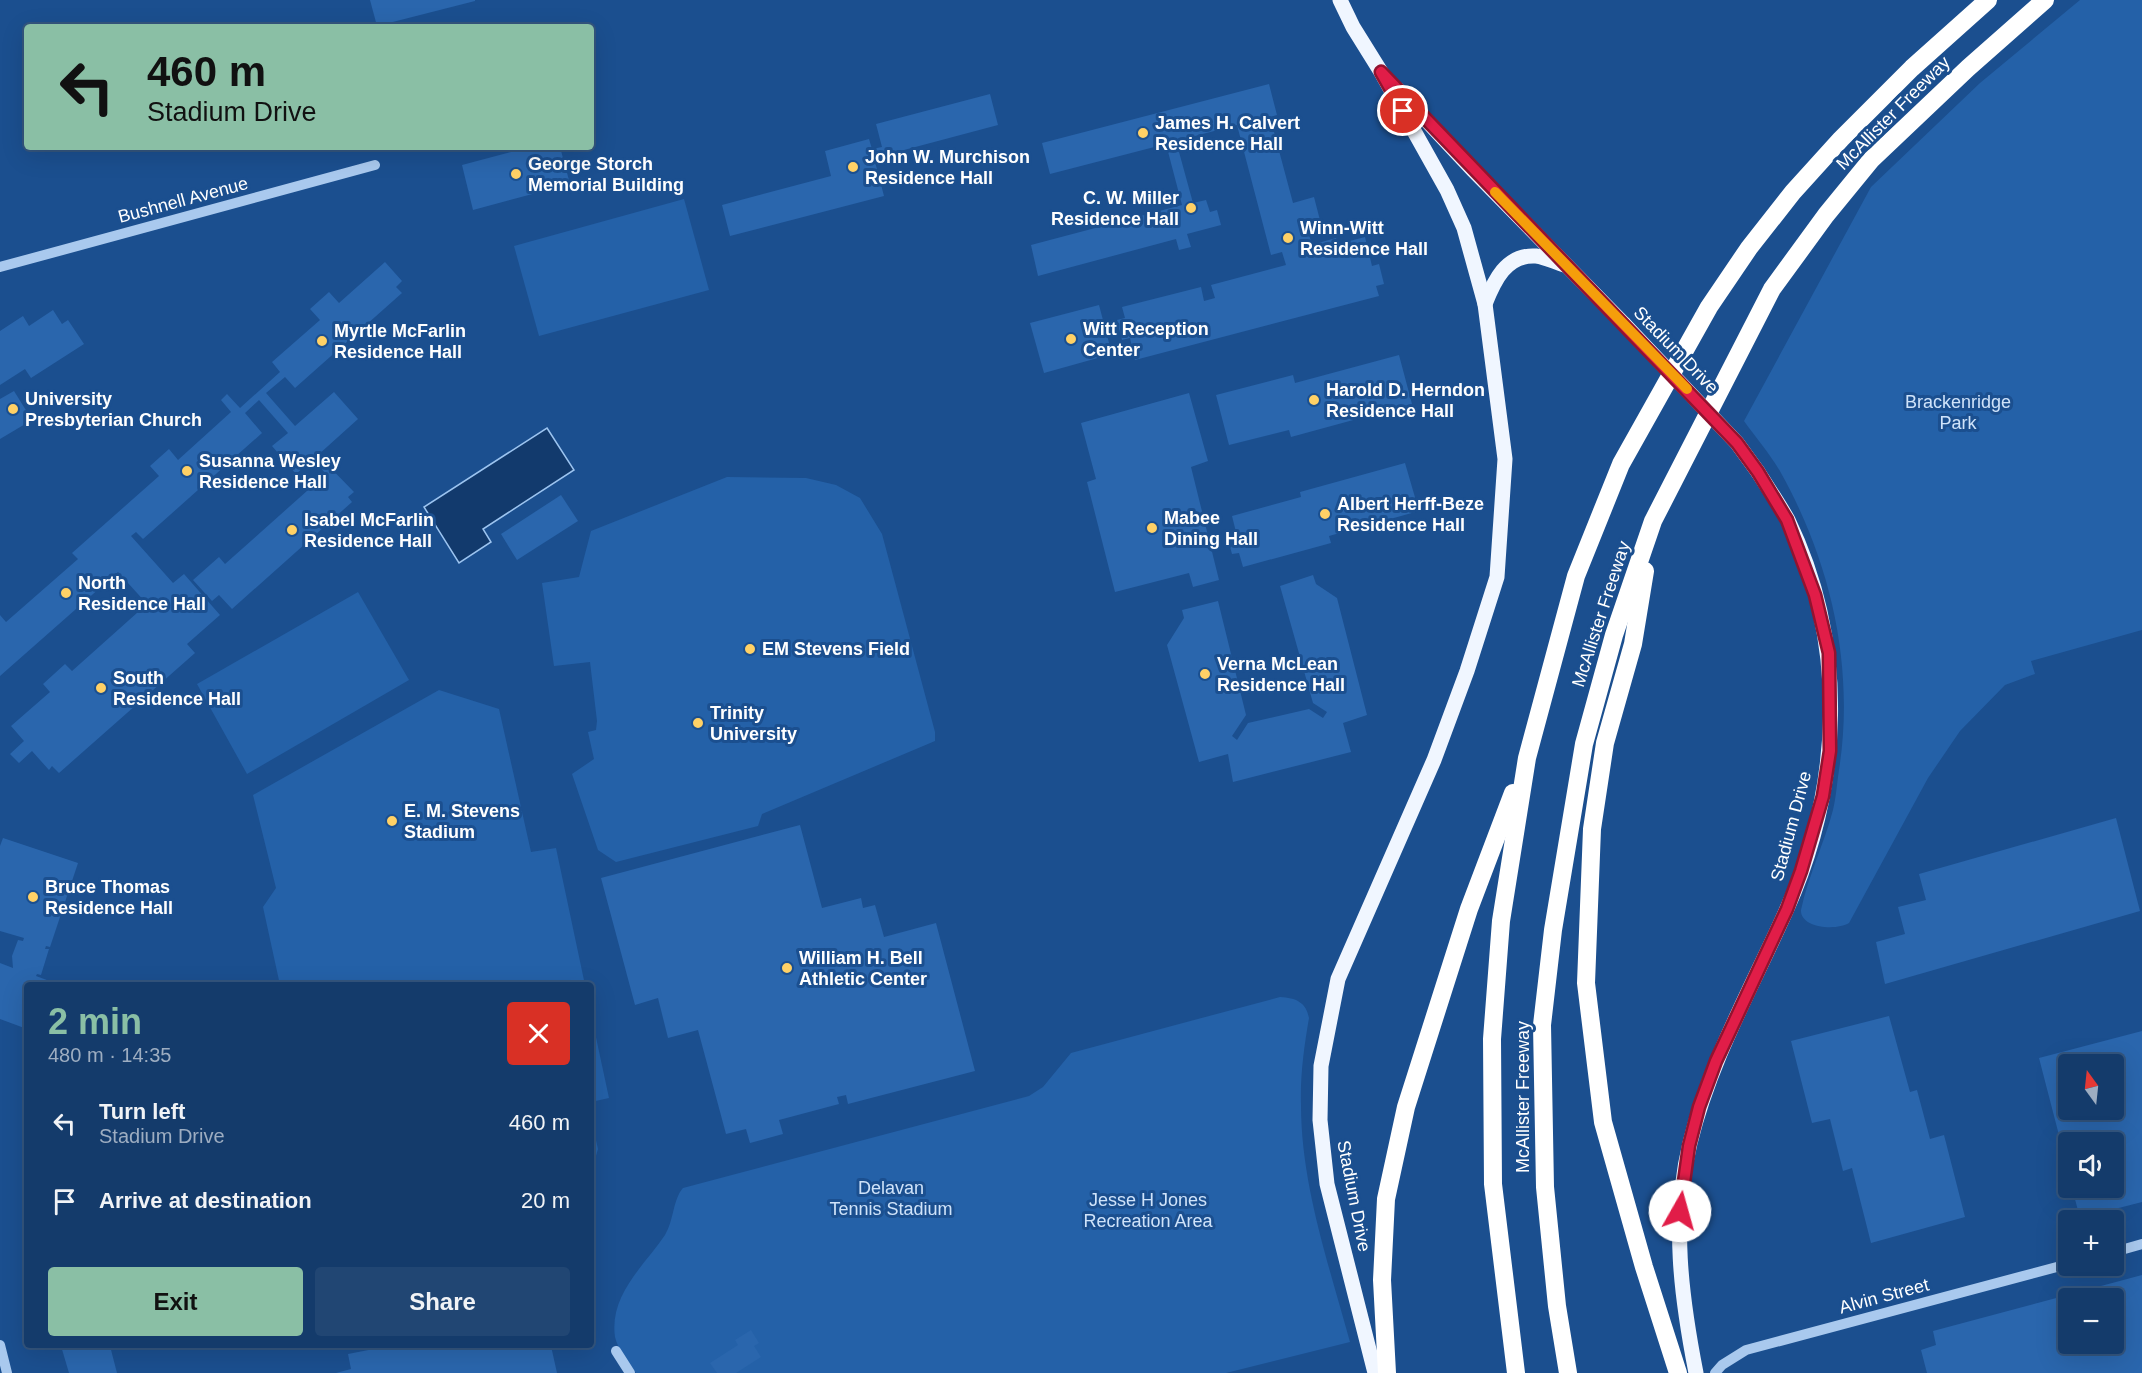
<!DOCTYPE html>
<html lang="en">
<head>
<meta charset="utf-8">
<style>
	body { margin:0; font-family:Helvetica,sans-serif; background:#214673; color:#f1f3f6; height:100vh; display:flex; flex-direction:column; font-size:22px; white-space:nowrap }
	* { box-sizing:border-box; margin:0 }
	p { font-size:20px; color:#9dadc1 }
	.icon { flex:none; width:33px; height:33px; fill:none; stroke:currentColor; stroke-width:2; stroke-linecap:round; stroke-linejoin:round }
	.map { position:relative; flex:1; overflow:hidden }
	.drawer { position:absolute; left:24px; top:982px; width:570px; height:366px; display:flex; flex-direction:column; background:#143b6b; border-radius:6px; box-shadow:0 6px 24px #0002,0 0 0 2px #33557e }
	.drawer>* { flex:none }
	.banner { position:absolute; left:24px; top:24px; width:570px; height:126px; border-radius:6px; box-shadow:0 6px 24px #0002,0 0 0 2px #33557e; background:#8abfa5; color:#111; overflow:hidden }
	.needle { width:39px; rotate:345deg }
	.tools { position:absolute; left:2058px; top:1054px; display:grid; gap:12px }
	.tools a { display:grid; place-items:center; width:66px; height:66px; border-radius:6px; background:#143b6b; box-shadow:0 6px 24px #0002,0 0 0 2px #33557e; font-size:30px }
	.pin { position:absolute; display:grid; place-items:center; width:51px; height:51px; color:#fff; margin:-26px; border:3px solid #fff; border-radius:50%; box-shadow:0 2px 6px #0007 }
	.me { position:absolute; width:66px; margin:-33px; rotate:7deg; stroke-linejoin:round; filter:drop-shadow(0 0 4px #0008) }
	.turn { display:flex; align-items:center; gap:21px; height:126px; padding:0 24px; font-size:27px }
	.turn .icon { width:78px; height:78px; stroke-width:2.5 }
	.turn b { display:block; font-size:42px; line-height:51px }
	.round { display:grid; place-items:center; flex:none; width:63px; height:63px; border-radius:6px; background:#214673 }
	.overview { display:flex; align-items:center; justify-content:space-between; height:102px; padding:0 24px }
	h1 { font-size:36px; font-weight:800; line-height:45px; color:#8abfa5 }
	.button { display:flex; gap:12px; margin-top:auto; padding:12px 24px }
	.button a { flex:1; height:69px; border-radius:6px; background:#8abfa5; color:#111; font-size:24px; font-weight:800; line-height:69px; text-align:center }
	.button a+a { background:#214673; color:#f1f3f6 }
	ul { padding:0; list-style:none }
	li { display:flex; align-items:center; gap:18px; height:78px; padding:0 24px }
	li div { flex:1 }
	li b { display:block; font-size:22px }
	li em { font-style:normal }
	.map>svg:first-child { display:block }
	.green { fill:#2461a8 }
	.water { fill:#123a6d; stroke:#9cc4f0; stroke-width:1.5 }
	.building { fill:#2a66ad; fill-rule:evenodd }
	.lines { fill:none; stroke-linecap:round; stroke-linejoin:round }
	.minor { stroke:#a9c9ee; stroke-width:10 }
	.major { stroke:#f0f6ff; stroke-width:15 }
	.highway { stroke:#fff; stroke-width:18 }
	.major-bridge { stroke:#f0f6ff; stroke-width:15 }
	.route-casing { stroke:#92132f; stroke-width:15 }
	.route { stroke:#e11d48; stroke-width:10 }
	.slow { stroke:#f59e0b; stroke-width:10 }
	.poi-dot { fill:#ffd166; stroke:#1b4f8f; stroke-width:2 }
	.labels { text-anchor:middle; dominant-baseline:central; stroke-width:6; stroke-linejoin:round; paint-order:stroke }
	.street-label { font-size:18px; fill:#fff; stroke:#1b4f8f }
	.poi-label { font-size:18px; font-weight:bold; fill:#fff; stroke:#1b4f8f; text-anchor:start }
	.park-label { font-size:18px; fill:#cfe3fa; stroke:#1b4f8f }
</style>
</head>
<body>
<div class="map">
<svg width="2142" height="1373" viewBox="0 0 2142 1373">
	<rect width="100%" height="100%" fill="#1b4f8f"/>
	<g class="green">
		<path d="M2080 0H2142V630L2031 661 2035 674 2005 685 1960 731 1928 778 1849 923C1836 931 1800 928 1801 910 1808 876 1824 844 1833 810 1836 798 1837 783 1839 770 1855 667 1831 563 1781 473 1771 455 1756 438 1744 421L1871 187 1980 83Z"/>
		<polygon points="684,199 709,290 539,336 514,246"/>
		<polygon points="727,477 806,478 836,485 860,498 882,534 935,732 935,741 762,814 758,826 616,862 598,850 572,774 594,759 588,732 596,730 597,721 590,662 554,666 542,583 579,577 591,531"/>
		<polygon points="358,592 409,680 247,774 197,684"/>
		<polygon points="439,690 499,709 531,852 556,848 585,985 280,985 263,907 276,888 253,795"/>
		<path d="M1280 997C1296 998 1306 1002 1309 1018 1304 1047 1300 1076 1301 1105 1301 1185 1329 1265 1350 1342L1226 1373H636C628 1362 618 1350 615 1337 609 1295 644 1266 665 1235 674 1220 673 1199 683 1188L1029 1096 1043 1087 1071 1053Z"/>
		<polygon points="591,1014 609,1098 591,1102"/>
		<polygon points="591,1119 598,1149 591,1173"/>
	</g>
	<polygon class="water" points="547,428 574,470 483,529 491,542 459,563 424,507"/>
	<g class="building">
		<polygon points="370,0 475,0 475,1 377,26"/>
		<polygon points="1269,84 1277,115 1270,117 1293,203 1314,197 1322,228 1308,232 1311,241 1302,244 1304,252 1312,250 1311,245 1336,238 1338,244 1365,237 1372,266 1379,264 1384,284 1376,286 1379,296 1135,360 1130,338 1122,340 1117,320 1125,318 1122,307 1201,287 1204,301 1215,298 1211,285 1286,265 1282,252 1271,255 1237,125 1176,141 1193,203 1206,200 1210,212 1217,210 1221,225 1187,234 1191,247 1179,250 1176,239 1038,276 1031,245 1182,205 1166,144 1050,174 1042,143"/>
		<polygon points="990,94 998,125 874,158 884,196 730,236 722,205 831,176 825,151 869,139 872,149 882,147 876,124"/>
		<polygon points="510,147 560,147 570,184 473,210 462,165 511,152"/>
		<polygon points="385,262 402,281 396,287 402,293 295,388 285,377 266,393 295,426 334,392 358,419 318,455 354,492 348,497 352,502 232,609 219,595 212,601 193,580 219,557 225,564 326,474 313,459 296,474 272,446 288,433 259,400 245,413 262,433 143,539 136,532 131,536 173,583 184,574 220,615 187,644 195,653 59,773 52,766 49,770 32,751 19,763 10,754 24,741 11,726 50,692 43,684 65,664 72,671 147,604 118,572 0,676 0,615 6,622 78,559 72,553 159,476 150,466 169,449 178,460 231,412 221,400 227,394 240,408 280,372 272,362 320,320 310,309 329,292 339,303"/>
		<polygon points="1099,305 1112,354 1044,373 1030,323"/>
		<polygon points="53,310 62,324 68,320 84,344 31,378 25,369 0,385 0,331 23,316 29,326"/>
		<polygon points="1399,355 1412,404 1291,437 1289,430 1229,445 1216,395 1293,375 1295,383"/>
		<polygon points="14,391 32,420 0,439 0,399"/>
		<polygon points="1189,393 1208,461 1191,467 1219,580 1193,587 1189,573 1115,592 1087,482 1096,479 1081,423"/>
		<polygon points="1405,463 1419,511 1329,536 1331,543 1243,567 1239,553 1232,554 1228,539 1237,536 1232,516 1301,497 1300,492"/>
		<polygon points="561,495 578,521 517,560 501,534"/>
		<polygon points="1313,575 1316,584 1337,598 1367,715 1343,723 1351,752 1233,782 1228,754 1199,762 1167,645 1184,618 1182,610 1218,601 1246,715 1232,736 1237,740 1248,723 1309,709 1323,718 1327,712 1313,703 1280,586"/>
		<polygon points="2116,818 2140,911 1885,984 1876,942 1905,934 1898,907 1926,900 1919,874"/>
		<polygon points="800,825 822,908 861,898 863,908 875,905 884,937 936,923 975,1071 848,1104 846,1095 837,1097 839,1104 779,1120 783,1134 750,1143 746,1129 726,1134 698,1030 668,1038 658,998 635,1005 601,878"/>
		<polygon points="3,838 78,863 50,947 46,946 45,949 49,949 41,975 37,974 36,976 63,986 27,986 27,1029 0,1019 0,963 13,968 12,956 18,940 23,941 24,938 0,931 0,846"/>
		<polygon points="1889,1016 1910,1092 1917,1090 1930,1139 1944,1135 1965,1217 1871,1243 1852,1168 1843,1171 1830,1119 1812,1123 1791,1041"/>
		<path d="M2142 1031V1202L2080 1218 2072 1188H2114V1143H2068V1170L2039 1058ZM2068 1065H2114V1110H2068Z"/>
		<path d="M2142 1275V1373H1927L1921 1350 1936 1345 1933 1331ZM2068 1299H2114V1344H2068Z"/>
		<polygon points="751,1330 759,1343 754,1346 761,1357 736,1373 717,1373 710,1363 738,1345 735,1340"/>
		<polygon points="61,1346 110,1346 117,1373 69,1373"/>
		<polygon points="389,1346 551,1346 557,1373 336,1373 351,1369 348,1354"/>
	</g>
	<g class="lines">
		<g class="minor">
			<polyline points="0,267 375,165"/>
			<polyline points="2114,1252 2142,1244"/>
			<polyline points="0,1345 7,1373"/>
			<polyline points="616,1351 630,1373"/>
			<polyline points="1715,1373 1722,1365 1746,1350 2068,1264"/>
		</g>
		<g class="major">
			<polyline points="1340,0 1353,27 1381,72 1447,190 1464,228 1485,304 1505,459 1497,577 1467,671 1434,760 1338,979 1321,1066 1320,1120 1327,1184 1375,1373"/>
			<polyline points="1397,89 1473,170 1624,324"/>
			<path d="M1485 304C1494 281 1506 254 1536 256 1545 257 1555 262 1564 265"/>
			<path d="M1696 1373C1681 1296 1671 1221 1690 1143 1710 1061 1752 987 1786 911 1842 787 1848 644 1788 520 1779 504 1768 488 1758 472"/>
		</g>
		<g class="highway">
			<polyline points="1645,571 1633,644 1605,743 1592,829 1586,983 1603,1122 1644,1267 1678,1373"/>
			<polyline points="1387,1373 1382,1280 1386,1199 1406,1107 1469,909 1513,793"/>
			<polyline points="1516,1373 1493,1184 1492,1039 1501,921 1527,758 1576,576 1621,464 1709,307 1749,248 1793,192 1841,139 1912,68 1988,0"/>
			<polyline points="1568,1373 1557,1306 1545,1187 1542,1025 1553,930 1584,744 1614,635 1653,521 1772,289 1826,215 1871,160 1968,68 2045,0"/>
		</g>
		<polyline class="major-bridge" points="1624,324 1737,443 1758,472"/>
	</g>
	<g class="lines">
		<defs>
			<polyline id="route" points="1403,111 1381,72 1737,443 1758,472 1787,520 1815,595 1829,653 1830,751 1823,796 1801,871 1787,909 1716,1061 1699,1107 1689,1146 1680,1211"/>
		</defs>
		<use href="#route" class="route-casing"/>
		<use href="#route" class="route"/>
		<polyline class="slow" points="1495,192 1687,389"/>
	</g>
	<g class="poi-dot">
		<circle cx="1143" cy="133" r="6"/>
		<circle cx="853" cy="167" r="6"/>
		<circle cx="516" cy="174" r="6"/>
		<circle cx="1191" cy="208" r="6"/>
		<circle cx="1288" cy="238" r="6"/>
		<circle cx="1071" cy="339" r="6"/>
		<circle cx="322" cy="341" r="6"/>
		<circle cx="1314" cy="400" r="6"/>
		<circle cx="13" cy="409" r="6"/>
		<circle cx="187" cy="471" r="6"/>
		<circle cx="1325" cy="514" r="6"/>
		<circle cx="1152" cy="528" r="6"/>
		<circle cx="292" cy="530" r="6"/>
		<circle cx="66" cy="593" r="6"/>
		<circle cx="750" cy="649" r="6"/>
		<circle cx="1205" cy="674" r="6"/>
		<circle cx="101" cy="688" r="6"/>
		<circle cx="698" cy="723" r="6"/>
		<circle cx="392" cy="821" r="6"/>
		<circle cx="33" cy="897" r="6"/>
		<circle cx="787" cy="968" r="6"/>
	</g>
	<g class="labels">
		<g class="street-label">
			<text transform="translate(1893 113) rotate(-45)">McAllister Freeway</text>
			<text transform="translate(183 200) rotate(-15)">Bushnell Avenue</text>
			<text transform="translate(1676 350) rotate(46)">Stadium Drive</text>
			<text transform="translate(1601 614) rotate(-72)">McAllister Freeway</text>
			<text transform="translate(1791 826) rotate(-75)">Stadium Drive</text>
			<text transform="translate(1523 1097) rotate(-90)">McAllister Freeway</text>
			<text transform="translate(1354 1196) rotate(79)">Stadium Drive</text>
			<text transform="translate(1884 1296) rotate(-15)">Alvin Street</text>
		</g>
		<g class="poi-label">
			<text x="1155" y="123">James H. Calvert<tspan x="1155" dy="21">Residence Hall</tspan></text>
			<text x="865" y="157">John W. Murchison<tspan x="865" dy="21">Residence Hall</tspan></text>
			<text x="528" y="164">George Storch<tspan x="528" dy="21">Memorial Building</tspan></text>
			<text x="1179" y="198" text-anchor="end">C. W. Miller<tspan x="1179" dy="21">Residence Hall</tspan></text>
			<text x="1300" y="228">Winn-Witt<tspan x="1300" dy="21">Residence Hall</tspan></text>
			<text x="1083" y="329">Witt Reception<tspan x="1083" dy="21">Center</tspan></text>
			<text x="334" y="331">Myrtle McFarlin<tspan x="334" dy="21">Residence Hall</tspan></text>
			<text x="1326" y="390">Harold D. Herndon<tspan x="1326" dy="21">Residence Hall</tspan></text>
			<text x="25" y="399">University<tspan x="25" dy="21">Presbyterian Church</tspan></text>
			<text x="199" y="461">Susanna Wesley<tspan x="199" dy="21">Residence Hall</tspan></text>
			<text x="1337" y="504">Albert Herff-Beze<tspan x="1337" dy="21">Residence Hall</tspan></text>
			<text x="1164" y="518">Mabee<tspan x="1164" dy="21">Dining Hall</tspan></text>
			<text x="304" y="520">Isabel McFarlin<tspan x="304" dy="21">Residence Hall</tspan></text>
			<text x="78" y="583">North<tspan x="78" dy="21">Residence Hall</tspan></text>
			<text x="762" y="649">EM Stevens Field</text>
			<text x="1217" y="664">Verna McLean<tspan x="1217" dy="21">Residence Hall</tspan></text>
			<text x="113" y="678">South<tspan x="113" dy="21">Residence Hall</tspan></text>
			<text x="710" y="713">Trinity<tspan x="710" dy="21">University</tspan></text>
			<text x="404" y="811">E. M. Stevens<tspan x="404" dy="21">Stadium</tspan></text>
			<text x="45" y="887">Bruce Thomas<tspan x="45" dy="21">Residence Hall</tspan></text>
			<text x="799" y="958">William H. Bell<tspan x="799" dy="21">Athletic Center</tspan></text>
		</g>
		<g class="park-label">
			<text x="1958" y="402">Brackenridge<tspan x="1958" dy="21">Park</tspan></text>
			<text x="891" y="1188">Delavan<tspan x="891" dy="21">Tennis Stadium</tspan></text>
			<text x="1148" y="1200">Jesse H Jones<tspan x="1148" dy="21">Recreation Area</tspan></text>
		</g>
	</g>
</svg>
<div class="tools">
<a><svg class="needle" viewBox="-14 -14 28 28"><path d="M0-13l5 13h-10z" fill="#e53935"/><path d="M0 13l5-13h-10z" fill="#9dadc1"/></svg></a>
<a><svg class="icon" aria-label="sound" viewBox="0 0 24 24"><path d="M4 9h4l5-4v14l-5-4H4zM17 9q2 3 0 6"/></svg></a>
<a>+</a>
<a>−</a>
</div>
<div class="pin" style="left:1403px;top:111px;background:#d93025"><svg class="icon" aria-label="arrive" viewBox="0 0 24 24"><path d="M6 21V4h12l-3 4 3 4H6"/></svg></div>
<svg class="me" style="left:1680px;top:1211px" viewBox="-20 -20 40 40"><circle r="19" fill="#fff"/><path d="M0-13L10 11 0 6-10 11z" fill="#e11d48"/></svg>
<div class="banner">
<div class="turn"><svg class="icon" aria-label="left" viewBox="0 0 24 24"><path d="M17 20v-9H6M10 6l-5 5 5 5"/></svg><div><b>460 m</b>Stadium Drive</div></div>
</div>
<section class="drawer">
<div class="overview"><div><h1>2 min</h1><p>480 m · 14:35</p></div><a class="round" style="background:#d93025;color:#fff"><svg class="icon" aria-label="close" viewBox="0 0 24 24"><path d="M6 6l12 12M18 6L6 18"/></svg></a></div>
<ul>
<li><svg class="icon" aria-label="left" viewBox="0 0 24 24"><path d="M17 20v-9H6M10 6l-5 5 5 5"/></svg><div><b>Turn left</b><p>Stadium Drive</p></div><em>460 m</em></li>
<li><svg class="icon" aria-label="arrive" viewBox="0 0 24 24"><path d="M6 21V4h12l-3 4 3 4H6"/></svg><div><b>Arrive at destination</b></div><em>20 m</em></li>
</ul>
<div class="button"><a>Exit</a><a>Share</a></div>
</section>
</div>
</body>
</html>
